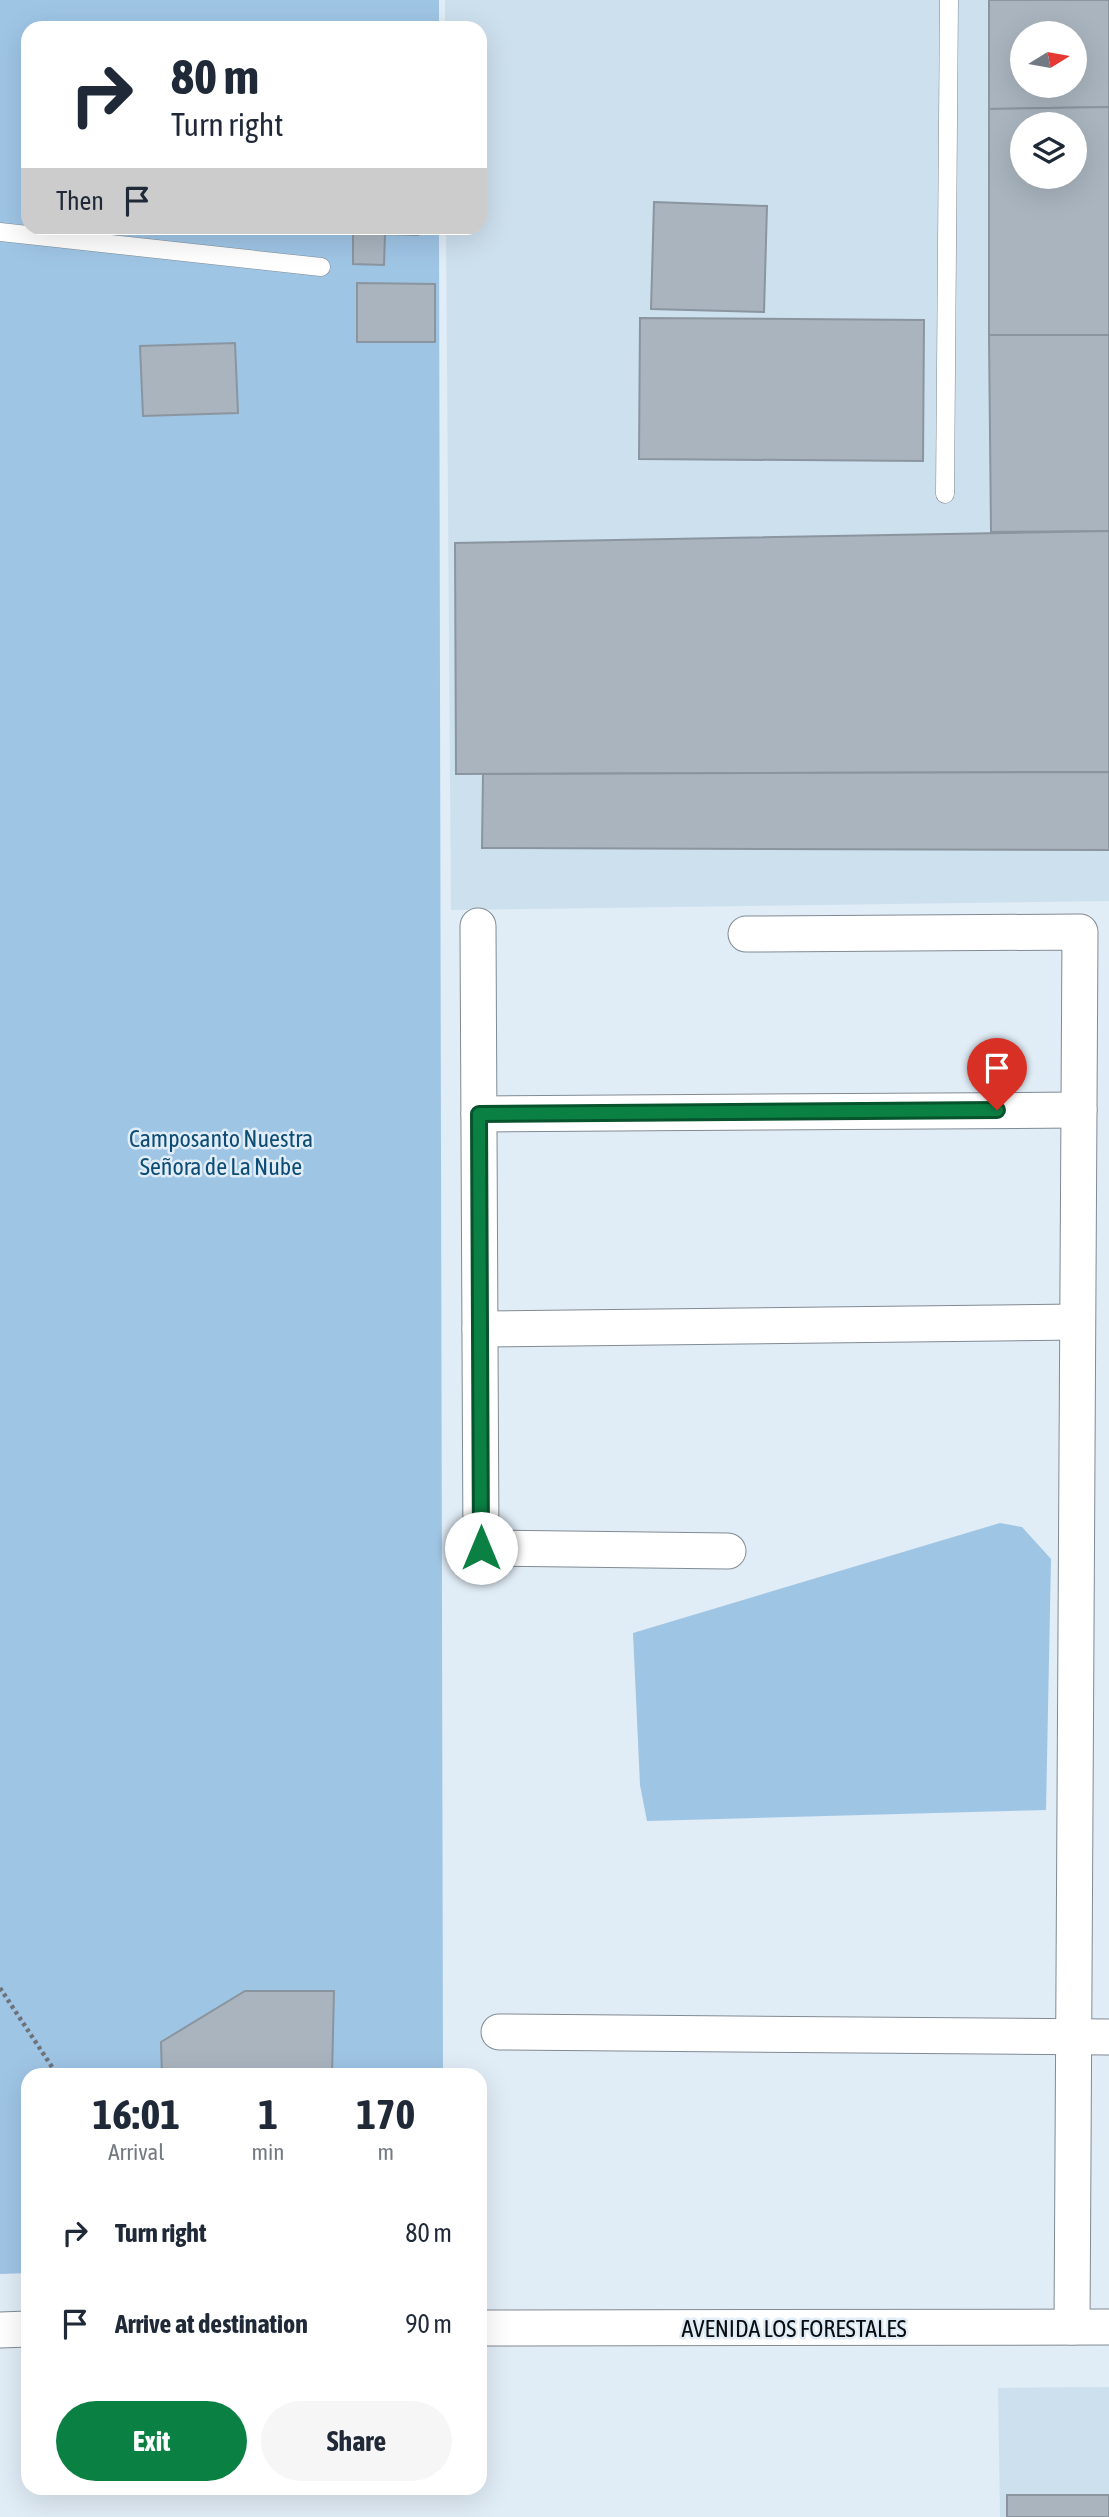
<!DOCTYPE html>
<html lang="en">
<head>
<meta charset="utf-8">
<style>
	body { margin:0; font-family:"Asap Condensed",sans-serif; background:#f6f6f7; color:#1f2937; height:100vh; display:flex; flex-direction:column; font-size:26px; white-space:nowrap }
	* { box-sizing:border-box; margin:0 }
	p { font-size:23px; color:#747a83 }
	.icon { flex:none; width:38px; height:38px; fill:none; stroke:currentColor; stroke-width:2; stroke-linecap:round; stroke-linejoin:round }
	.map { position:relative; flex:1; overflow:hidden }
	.side { position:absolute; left:21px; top:2068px; width:466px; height:427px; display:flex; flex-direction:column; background:#fff; border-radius:21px; box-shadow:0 7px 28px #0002 }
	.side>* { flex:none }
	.hud { position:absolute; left:21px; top:21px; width:466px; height:214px; border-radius:21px; box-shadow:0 7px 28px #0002; background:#fff; color:#1f2937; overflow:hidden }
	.needle { width:46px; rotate:79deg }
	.controls { position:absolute; left:1010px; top:21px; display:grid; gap:14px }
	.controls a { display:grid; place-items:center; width:77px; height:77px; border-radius:50%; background:#fff; box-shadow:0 7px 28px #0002; font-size:35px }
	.pin { position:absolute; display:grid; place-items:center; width:60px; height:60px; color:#fff; margin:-72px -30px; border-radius:50% 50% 50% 0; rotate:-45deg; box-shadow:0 0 7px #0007 }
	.pin .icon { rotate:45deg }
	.me { position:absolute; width:77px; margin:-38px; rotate:0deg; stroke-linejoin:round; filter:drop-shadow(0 0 5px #0008) }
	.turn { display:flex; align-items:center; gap:24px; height:147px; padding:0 35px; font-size:32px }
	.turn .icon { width:91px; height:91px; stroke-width:2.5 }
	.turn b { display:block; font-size:49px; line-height:60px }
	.then { display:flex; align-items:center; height:66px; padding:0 35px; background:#0003; gap:14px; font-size:26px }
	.eta { display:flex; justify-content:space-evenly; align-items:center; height:119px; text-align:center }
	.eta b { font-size:42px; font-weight:700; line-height:49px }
	.cta { display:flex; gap:14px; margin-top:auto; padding:14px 35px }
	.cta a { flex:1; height:80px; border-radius:42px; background:#0b8043; color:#fff; font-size:28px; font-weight:700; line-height:80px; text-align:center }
	.cta a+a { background:#f6f6f7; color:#1f2937 }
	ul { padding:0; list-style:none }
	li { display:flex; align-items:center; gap:21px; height:91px; padding:0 35px }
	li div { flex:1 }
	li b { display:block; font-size:26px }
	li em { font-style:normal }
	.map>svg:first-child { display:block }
	.built { fill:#cde0ee; fill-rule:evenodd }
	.green { fill:#9fc5e5 }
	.building { fill:#a9b4be; stroke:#8a959f; stroke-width:2; fill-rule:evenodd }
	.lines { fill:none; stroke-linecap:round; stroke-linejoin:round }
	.service-casing { stroke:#808b94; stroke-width:19 }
	.minor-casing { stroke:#808b94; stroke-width:37 }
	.path { stroke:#6c737a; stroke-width:4.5; stroke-dasharray:3.5 3.5; stroke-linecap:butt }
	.service { stroke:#fff; stroke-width:18 }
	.minor { stroke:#fff; stroke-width:35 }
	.route-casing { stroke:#07532c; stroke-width:18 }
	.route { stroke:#0b8043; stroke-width:12 }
	.labels { text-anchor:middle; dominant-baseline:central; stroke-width:5; stroke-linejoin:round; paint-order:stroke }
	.park-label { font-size:24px; fill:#0c4c75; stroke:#e0ecf6 }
	.street-label { font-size:24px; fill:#090c10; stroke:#e0ecf6 }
</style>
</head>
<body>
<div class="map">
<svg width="1109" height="2517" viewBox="0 0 1109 2517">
	<rect width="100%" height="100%" fill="#e0ecf6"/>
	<g class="built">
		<path d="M445 0H1109V901L451 910 446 228H480V28H445ZM1022 33H1074V86H1022ZM1022 124H1074V177H1022Z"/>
		<polygon points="1109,2387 1109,2517 1000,2517 998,2388"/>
	</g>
	<g class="green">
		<polygon points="0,0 439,0 439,28 28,28 28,228 439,228 443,2075 28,2076 28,2273 0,2274"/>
		<polygon points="1000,1523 1022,1527 1051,1559 1046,1810 647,1821 640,1785 633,1633"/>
	</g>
	<g class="building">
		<path d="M989 0H1109V107L989 109ZM1022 33H1074V86H1022Z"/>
		<path d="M1109 107V335H989V109ZM1022 124H1074V177H1022Z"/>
		<polygon points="654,202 767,206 764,312 651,309"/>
		<polygon points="353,228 418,228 418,235 385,234 384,265 353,264"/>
		<polygon points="357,283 435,284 435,342 357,342"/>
		<polygon points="640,318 924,320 923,461 639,459"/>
		<polygon points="989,335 1109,335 1109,531 991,532"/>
		<polygon points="235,343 238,413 143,416 140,346"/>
		<polygon points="1109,531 1109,772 456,774 455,543"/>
		<polygon points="1109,772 1109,850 482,848 483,774"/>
		<polygon points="245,1991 334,1991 332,2076 162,2076 161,2042"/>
		<rect x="1007" y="2495" width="102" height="22"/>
	</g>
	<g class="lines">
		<defs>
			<g id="service">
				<polyline points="0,232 321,267"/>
				<polyline points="945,494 949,0"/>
			</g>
			<g id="minor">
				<polyline points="478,926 481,1548 728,1551"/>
				<polyline points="746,934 1080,932 1072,2327"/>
				<polyline points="479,1114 1079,1110"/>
				<polyline points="480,1329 1077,1322"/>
				<polyline points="499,2032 1109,2037"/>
				<polyline points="480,2328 1109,2327"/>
				<polyline points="0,2330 28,2329"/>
			</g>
		</defs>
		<use href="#service" class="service-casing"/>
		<use href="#minor" class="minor-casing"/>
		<polyline class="path" points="0,1988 58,2076"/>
		<use href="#service" class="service"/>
		<use href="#minor" class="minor"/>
	</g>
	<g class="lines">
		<defs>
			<polyline id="route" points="481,1548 479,1114 997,1110"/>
		</defs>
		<use href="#route" class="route-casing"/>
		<use href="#route" class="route"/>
	</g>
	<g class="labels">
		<g class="park-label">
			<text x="221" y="1138">Camposanto Nuestra<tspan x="221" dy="28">Señora de La Nube</tspan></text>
		</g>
		<g class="street-label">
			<text x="794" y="2328">AVENIDA LOS FORESTALES</text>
		</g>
	</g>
</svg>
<div class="controls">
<a><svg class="needle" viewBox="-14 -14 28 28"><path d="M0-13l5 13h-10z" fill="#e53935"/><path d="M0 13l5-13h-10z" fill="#747a83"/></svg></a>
<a><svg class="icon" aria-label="layers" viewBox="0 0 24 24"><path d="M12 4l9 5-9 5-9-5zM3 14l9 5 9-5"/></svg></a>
</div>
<div class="pin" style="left:997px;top:1110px;background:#d93025"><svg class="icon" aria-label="arrive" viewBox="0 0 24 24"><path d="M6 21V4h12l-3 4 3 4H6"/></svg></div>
<svg class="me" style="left:481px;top:1548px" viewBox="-20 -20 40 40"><circle r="19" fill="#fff"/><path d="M0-13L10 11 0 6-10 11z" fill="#0b8043"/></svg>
<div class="hud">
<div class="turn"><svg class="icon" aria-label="right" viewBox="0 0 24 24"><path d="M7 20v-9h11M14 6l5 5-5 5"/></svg><div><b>80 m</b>Turn right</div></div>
<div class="then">Then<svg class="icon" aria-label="arrive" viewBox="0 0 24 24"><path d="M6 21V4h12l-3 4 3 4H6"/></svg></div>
</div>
<section class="side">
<div class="eta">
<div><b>16:01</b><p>Arrival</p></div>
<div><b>1</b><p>min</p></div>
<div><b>170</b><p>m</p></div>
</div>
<ul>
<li><svg class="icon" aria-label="right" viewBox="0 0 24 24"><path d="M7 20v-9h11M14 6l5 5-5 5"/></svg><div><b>Turn right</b></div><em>80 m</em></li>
<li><svg class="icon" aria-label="arrive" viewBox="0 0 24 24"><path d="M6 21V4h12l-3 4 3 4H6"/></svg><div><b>Arrive at destination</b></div><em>90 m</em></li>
</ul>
<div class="cta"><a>Exit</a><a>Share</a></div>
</section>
</div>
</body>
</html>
